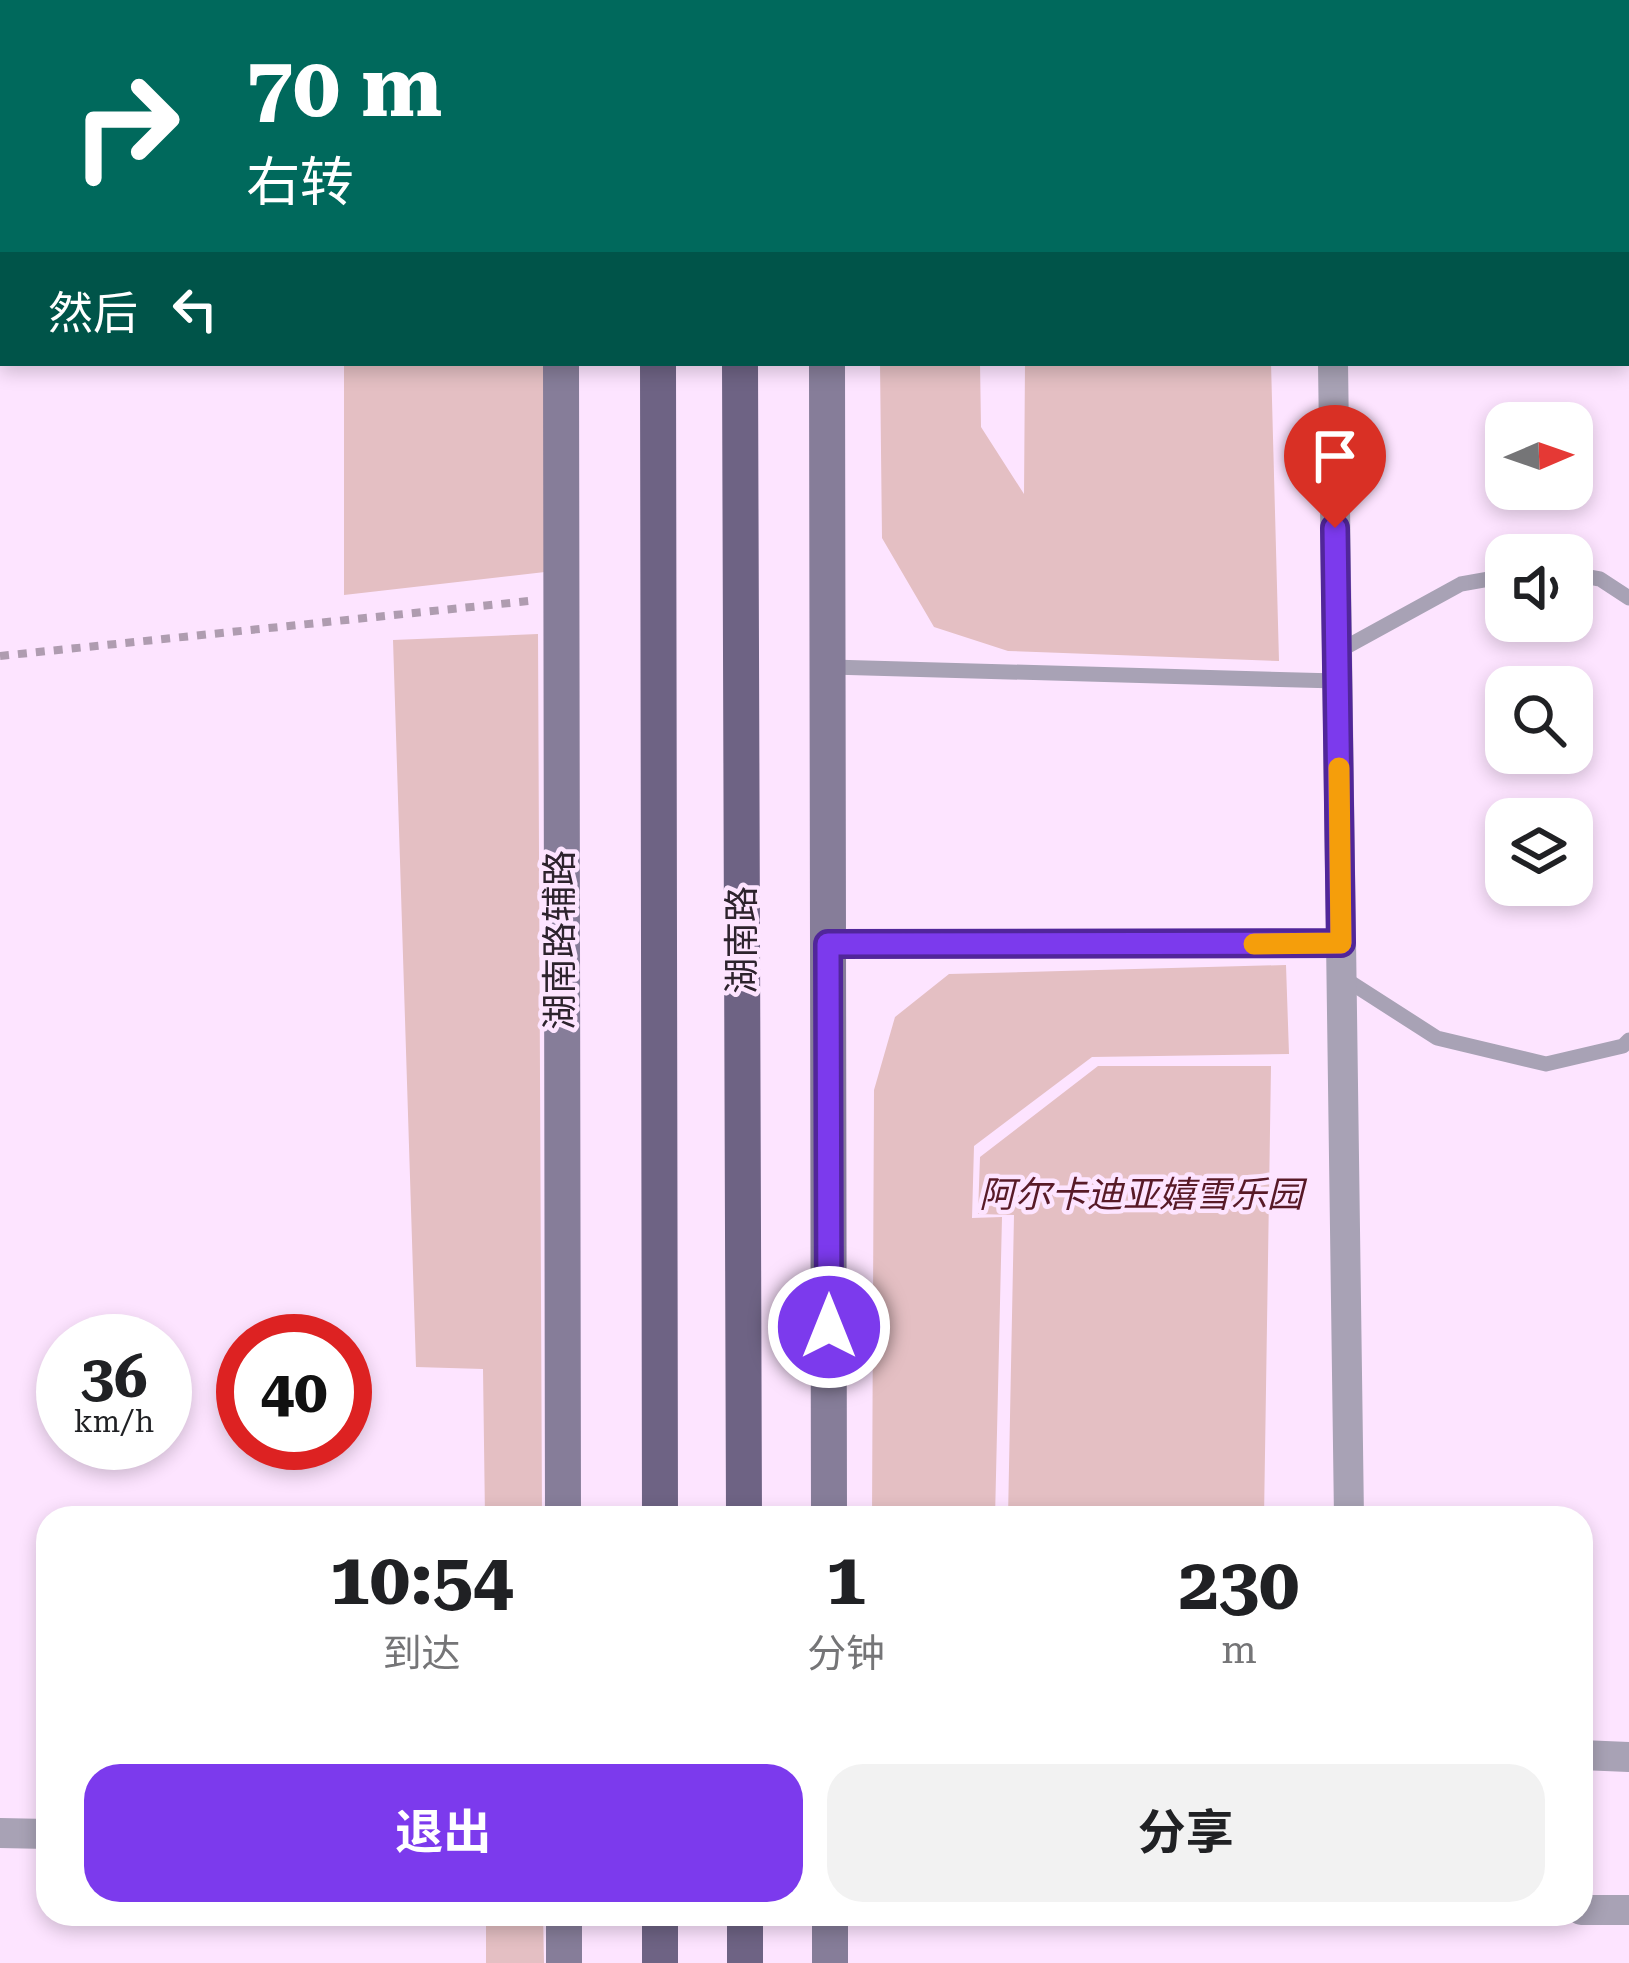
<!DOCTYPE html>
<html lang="zh">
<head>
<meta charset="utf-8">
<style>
	body { margin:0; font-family:"Roboto Serif","Noto Sans SC",serif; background:#f2f2f2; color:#202124; height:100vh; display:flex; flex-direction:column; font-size:45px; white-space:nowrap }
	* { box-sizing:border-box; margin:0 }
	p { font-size:39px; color:#757577 }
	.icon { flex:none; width:66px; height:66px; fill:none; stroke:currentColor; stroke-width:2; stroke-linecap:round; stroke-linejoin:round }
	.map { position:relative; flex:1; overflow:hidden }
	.drawer { position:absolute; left:36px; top:1506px; width:1557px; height:420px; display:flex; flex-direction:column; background:#fff; border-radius:36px; box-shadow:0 6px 18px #0003 }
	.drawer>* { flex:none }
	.guide { position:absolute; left:0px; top:0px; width:1629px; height:366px; box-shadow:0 6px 18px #0003; background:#00695c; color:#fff; overflow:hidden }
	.needle { width:78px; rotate:88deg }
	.controls { position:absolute; left:1485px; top:402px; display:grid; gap:24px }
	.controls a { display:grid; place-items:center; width:108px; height:108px; border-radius:24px; background:#fff; box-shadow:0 6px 18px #0003; font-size:60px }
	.speed { position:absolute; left:36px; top:1314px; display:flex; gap:24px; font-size:60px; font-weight:700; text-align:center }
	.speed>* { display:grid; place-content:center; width:156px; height:156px; border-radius:50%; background:#fff; box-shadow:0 6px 18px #0003; line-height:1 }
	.speed small { font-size:30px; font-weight:400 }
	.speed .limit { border:18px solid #d22; background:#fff; color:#111 }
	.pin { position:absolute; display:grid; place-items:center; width:102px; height:102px; color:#fff; margin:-123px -51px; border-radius:50% 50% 50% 0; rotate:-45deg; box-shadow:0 0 12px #0007 }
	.pin .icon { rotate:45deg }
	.me { position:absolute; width:132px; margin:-66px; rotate:0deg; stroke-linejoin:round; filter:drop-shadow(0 0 9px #0008) }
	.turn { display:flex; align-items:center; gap:42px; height:252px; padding:0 48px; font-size:54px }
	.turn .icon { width:156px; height:156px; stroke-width:2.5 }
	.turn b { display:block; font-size:84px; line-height:102px }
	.then { display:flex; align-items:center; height:114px; padding:0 48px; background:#0003; gap:24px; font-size:45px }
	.eta { display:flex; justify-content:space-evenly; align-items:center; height:204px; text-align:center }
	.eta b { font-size:72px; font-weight:700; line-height:84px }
	.cta { display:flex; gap:24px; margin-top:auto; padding:24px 48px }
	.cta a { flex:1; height:138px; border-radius:36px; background:#7c3aed; color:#fff; font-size:48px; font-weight:700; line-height:138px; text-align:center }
	.cta a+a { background:#f2f2f2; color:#202124 }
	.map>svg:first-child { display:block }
	.green { fill:#e4bfc3 }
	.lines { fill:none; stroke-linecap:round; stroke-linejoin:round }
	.path { stroke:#af9cb0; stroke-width:8; stroke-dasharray:9 9; stroke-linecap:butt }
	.lane { stroke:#a8a2b5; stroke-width:15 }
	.street { stroke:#a8a2b5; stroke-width:30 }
	.secondary { stroke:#867d99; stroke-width:36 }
	.primary { stroke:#6e6384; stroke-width:36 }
	.route-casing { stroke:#51269a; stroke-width:30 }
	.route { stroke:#7c3aed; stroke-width:21 }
	.slow { stroke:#f59e0b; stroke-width:21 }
	.labels { text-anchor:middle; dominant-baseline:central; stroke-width:9; stroke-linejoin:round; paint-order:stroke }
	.street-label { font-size:36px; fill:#2d232d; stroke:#fde4ff }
	.park-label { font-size:36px; font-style:italic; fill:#581a27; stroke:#fde4ff }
</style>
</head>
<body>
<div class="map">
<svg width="1629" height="1963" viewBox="0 0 1629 1963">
	<rect width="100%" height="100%" fill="#fde4ff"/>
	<g class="green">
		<rect x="258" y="0" width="284" height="3"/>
		<polygon points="344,363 544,363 545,572 344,595"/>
		<polygon points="880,363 980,363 981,427 1024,494 1025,363 1271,363 1279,661 1008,651 934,627 882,538"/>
		<polygon points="538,634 542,1518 485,1518 483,1369 416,1367 393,640"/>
		<polygon points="1286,965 1289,1054 1092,1057 974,1146 972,1218 1002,1217 995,1518 872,1518 874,1090 895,1017 949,974"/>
		<polygon points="1098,1066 1271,1066 1264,1518 1008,1518 1014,1215 978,1214 980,1157"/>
		<polygon points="486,1914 543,1914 544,1963 486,1963"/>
	</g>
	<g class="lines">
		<polyline class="path" points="0,656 529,601"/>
		<g class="lane">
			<polyline points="1572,574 1600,579 1629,598"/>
			<polyline points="1337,652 1461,584 1506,576"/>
			<polyline points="831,667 1337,681"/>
			<polyline points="828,944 1341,943"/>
			<polyline points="1342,977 1437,1038 1546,1064 1623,1046 1629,1040"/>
		</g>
		<g class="street">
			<polyline points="1327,0 1327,3"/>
			<polyline points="1333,363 1349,1518"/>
			<polyline points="1581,1755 1629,1757"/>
			<polyline points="0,1833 48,1834"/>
			<polyline points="1581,1910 1629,1910"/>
		</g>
		<g class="secondary">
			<polyline points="827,0 827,3"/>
			<polyline points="561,3 561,0"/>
			<polyline points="561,363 563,1518"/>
			<polyline points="827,363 829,1518"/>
			<polyline points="564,1914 564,1963"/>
			<polyline points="830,1963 830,1914"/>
		</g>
		<g class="primary">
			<polyline points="657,0 657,3"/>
			<polyline points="739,0 739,3"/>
			<polyline points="658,363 660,1518"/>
			<polyline points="740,363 744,1518"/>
			<polyline points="660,1914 660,1963"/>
			<polyline points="745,1914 745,1963"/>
		</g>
	</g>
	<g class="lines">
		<defs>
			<polyline id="route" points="829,1327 828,944 1341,943 1335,528"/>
		</defs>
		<use href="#route" class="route-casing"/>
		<use href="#route" class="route"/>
		<polyline class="slow" points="1254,944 1341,943 1339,768"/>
	</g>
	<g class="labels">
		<g class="street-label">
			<text transform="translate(560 940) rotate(-90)">湖南路辅路</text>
			<text transform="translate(742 940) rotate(-90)">湖南路</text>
		</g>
		<g class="park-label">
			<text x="1141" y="1195">阿尔卡迪亚嬉雪乐园</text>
		</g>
	</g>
</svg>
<div class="controls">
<a><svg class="needle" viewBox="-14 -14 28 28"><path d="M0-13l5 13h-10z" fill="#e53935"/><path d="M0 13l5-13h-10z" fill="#757577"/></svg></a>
<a><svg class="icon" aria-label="sound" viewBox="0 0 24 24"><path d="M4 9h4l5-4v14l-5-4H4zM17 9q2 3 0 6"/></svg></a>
<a><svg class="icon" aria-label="search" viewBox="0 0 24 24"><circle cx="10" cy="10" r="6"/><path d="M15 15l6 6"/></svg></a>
<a><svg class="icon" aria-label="layers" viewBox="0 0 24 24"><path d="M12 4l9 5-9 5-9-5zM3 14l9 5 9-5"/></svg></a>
</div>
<div class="speed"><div>36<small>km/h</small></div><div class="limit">40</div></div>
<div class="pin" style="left:1335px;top:528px;background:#d93025"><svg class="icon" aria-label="arrive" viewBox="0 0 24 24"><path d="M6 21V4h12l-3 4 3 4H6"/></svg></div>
<svg class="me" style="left:829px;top:1327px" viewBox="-20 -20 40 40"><circle r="17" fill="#7c3aed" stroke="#fff" stroke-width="3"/><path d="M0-11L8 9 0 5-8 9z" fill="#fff"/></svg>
<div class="guide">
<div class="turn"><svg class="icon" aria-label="right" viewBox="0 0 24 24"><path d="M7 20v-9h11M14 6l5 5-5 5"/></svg><div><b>70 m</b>右转</div></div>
<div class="then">然后<svg class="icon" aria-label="left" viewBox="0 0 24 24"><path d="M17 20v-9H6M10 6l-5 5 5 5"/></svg></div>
</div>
<section class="drawer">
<div class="eta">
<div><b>10:54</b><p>到达</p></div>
<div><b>1</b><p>分钟</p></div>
<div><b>230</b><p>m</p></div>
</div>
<div class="cta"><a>退出</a><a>分享</a></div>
</section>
</div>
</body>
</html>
